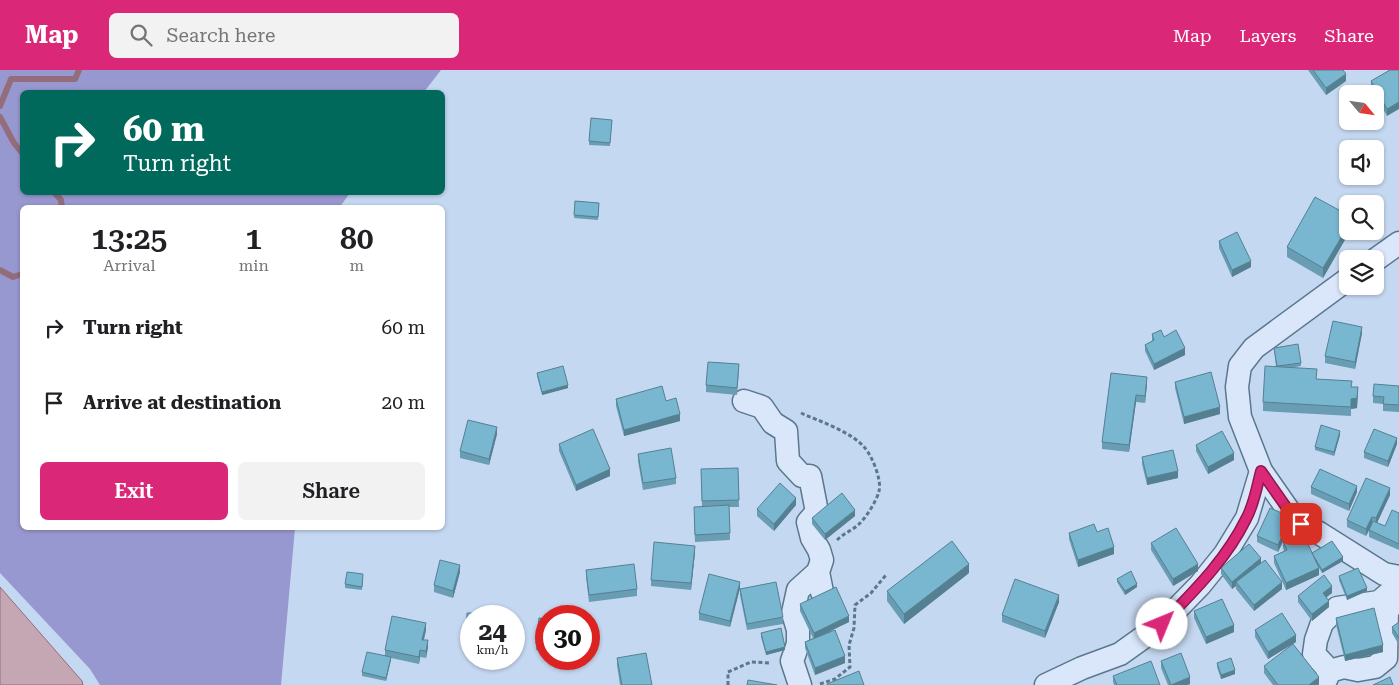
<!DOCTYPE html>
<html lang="en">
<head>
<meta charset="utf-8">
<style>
	body { margin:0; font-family:"Roboto Serif",serif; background:#f2f2f2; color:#202124; height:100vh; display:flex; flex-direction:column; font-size:19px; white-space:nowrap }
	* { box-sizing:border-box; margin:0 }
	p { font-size:16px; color:#757577 }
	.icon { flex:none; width:28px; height:28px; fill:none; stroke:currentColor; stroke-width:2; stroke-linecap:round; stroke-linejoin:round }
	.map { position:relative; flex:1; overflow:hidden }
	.side { position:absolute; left:20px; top:135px; width:425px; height:325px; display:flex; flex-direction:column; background:#fff; border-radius:8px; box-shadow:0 1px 4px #0004 }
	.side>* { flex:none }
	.hud { position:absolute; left:20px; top:20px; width:425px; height:105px; border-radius:8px; box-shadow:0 1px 4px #0004; background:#00695c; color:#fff; overflow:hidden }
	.needle { width:32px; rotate:119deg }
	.fabs { position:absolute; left:1339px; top:15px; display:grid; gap:10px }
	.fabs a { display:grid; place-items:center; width:45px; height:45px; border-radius:8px; background:#fff; box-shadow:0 1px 4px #0004; font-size:25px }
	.speed { position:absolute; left:460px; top:535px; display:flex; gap:10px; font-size:25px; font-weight:700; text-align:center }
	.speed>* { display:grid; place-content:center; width:65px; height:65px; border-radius:50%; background:#fff; box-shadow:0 1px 4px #0004; line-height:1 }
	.speed small { font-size:12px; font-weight:400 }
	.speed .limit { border:8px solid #d22; background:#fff; color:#111 }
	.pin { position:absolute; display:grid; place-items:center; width:42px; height:42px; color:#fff; margin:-21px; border-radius:10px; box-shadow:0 2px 8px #0006 }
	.me { position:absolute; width:55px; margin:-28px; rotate:45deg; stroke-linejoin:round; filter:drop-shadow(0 0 4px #0008) }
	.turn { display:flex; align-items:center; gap:18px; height:105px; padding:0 20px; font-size:22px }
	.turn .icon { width:65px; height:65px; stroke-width:2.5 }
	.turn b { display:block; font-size:35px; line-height:42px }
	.eta { display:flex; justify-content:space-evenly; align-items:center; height:85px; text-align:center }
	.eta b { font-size:30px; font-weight:600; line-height:35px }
	.primary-button { display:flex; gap:10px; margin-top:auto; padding:10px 20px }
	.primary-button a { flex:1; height:58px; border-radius:8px; background:#db2777; color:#fff; font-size:20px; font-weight:600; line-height:58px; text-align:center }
	.primary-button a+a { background:#f2f2f2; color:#202124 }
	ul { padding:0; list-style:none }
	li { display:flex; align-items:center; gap:15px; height:75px; padding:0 20px }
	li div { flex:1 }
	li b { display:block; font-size:19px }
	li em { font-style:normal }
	header { display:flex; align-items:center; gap:30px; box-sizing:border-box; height:70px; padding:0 25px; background:#db2777; color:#fff }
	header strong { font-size:24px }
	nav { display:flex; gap:28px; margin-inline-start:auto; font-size:18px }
	.search { width:350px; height:45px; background:#f2f2f2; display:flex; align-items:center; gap:12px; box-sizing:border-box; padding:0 18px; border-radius:8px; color:#757577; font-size:19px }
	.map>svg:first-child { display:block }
	.green { fill:#9898d0 }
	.water { fill:#c4a7b3; stroke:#936d7b }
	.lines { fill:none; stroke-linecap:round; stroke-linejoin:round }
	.stream { stroke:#936d7b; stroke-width:6 }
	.street-casing { stroke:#5a788d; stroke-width:25 }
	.path { stroke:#5a788d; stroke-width:3; stroke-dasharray:4 2.5; stroke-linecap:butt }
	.street { stroke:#dae7fb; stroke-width:22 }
	.wall { fill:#689db4 }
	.shaded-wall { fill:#558092 }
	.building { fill:#79b7d1; stroke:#558092 }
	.route-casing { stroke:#8e194d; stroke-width:12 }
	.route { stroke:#db2777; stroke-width:9 }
</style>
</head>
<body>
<header>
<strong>Map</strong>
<div class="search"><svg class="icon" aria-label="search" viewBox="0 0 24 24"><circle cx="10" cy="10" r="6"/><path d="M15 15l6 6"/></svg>Search here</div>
<nav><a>Map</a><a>Layers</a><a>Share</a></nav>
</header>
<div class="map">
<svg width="1399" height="615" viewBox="0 0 1399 615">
	<rect width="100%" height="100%" fill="#c5d8f1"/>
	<polygon class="green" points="0,0 441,0 424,22 22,22 22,122 350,123 339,138 22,138 22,458 295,458 281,615 100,615 90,599 0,503"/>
	<polygon class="water" points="0,517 82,611 83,615 0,615"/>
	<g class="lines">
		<g class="stream">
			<polyline points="0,36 11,9 75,9 79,0"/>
			<polyline points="0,47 14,73 22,83"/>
			<polyline points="54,122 61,130 62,138"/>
			<polyline points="0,200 13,207 22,204"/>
		</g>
		<defs>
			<g id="street">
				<polyline points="1375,190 1399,173"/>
				<polyline points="1348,209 1254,278 1240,296 1237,317 1240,347 1261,401 1291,444 1301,454 1319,463 1384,504 1399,507"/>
				<polyline points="744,331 762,337 773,353 786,361 788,391 802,406 810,406 817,442 808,452 812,468 819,480 822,490 818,502 822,522"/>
				<polyline points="1330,601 1314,584 1316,570 1322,553 1337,538 1379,532 1399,515"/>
				<polyline points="1324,614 1330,601 1344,597 1358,600 1375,597 1386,588 1387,542 1399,522"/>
				<polyline points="800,615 792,591 798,574 798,560 793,543 798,520 818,502"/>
				<polyline points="1046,615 1082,598 1120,584 1162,554 1200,515 1225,484 1247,448 1261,401"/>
			</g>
		</defs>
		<use href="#street" class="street-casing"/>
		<g class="path">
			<path d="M801 343C819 351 852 362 865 378 872 386 882 410 879 421 877 430 866 448 859 454 853 460 844 463 837 470"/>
			<polyline points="820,614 835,609 850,597 849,575 854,558 855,535 871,523 886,505"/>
			<polyline points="728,615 728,602 751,592 771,593"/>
		</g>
		<use href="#street" class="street"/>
	</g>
	<g class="wall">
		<polygon points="1308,0 1343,0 1346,11 1326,25"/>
		<polygon points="1390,0 1387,46 1371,18 1371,11"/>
		<polygon points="612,50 610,76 589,75 589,71"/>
		<polygon points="575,131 599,133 598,150 574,148"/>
		<polygon points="1348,161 1350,161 1323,208 1287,187 1287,177"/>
		<polygon points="1219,171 1251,197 1232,207 1219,178"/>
		<polygon points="1362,263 1355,299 1325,293 1325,286"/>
		<polygon points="1152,264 1164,267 1185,285 1154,300 1145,281 1145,275 1152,271"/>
		<polygon points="1274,278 1301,293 1301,296 1291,298 1317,309 1352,317 1358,326 1357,338 1351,339 1351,346 1263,341 1263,332 1276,297"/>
		<polygon points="739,301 737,325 706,322 706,315"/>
		<polygon points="537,303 568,318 542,325 537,306"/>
		<polygon points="1111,303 1147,314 1145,333 1136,332 1129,382 1102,379 1102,372"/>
		<polygon points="1175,312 1220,344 1184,354 1175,318"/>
		<polygon points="1399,316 1399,342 1383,341 1383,334 1373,333 1373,326"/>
		<polygon points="616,329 666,331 680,351 624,366 616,336"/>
		<polygon points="497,364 489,395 460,388 460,381"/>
		<polygon points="1340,365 1334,386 1315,380 1315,377"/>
		<polygon points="559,374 610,406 576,421 559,381"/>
		<polygon points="1397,374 1388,397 1364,388 1364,382"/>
		<polygon points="1196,375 1234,390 1208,404 1196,381"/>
		<polygon points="638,384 676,408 676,414 643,420 638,391"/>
		<polygon points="1142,387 1178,408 1147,415 1142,394"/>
		<polygon points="738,398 739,437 729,437 730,470 695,472 694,444 702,437 701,399"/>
		<polygon points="1311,417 1357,422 1349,441 1311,424"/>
		<polygon points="1390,425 1377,453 1385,456 1399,443 1399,480 1369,467 1369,461 1366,466 1347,457 1347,450"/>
		<polygon points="796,435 774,461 757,446 757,439"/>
		<polygon points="855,446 825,470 812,454 812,448"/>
		<polygon points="1291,453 1283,470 1312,483 1343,491 1322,503 1319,498 1319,505 1286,520 1274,493 1274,486 1284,481 1283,477 1283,472 1278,482 1257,472 1257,466"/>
		<polygon points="1097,462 1114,484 1078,497 1069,469 1069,463"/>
		<polygon points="1151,473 1198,501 1173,516 1151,480"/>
		<polygon points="695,482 691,520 651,516 651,510"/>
		<polygon points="1261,493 1282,519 1254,541 1236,519 1236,516 1232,519 1221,504 1221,498"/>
		<polygon points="586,500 637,519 637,526 589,532 586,507"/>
		<polygon points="460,502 453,528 434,522 434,515"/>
		<polygon points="969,503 904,554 887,531 887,521"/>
		<polygon points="1339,506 1367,521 1347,530 1339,510"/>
		<polygon points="363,508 362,520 345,518 345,514"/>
		<polygon points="1117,509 1137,517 1125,525 1117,512"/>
		<polygon points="740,518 730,557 699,550 699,543"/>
		<polygon points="740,519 783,547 783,554 747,560 740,525"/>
		<polygon points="1332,523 1326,527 1329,537 1312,551 1298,532 1298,526"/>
		<polygon points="1059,532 1045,568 1002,552 1002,545"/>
		<polygon points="800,534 849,552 830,561 845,593 815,605 805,578 805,572 813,568 800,541"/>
		<polygon points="1194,541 1234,562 1206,574 1194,548"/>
		<polygon points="467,543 471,546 471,580 466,580"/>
		<polygon points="1336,548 1383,582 1345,591 1336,555"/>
		<polygon points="546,549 546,581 536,580 536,573"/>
		<polygon points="1399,552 1399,575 1392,563 1392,557"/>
		<polygon points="426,560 424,570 428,577 426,588 420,587 419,594 391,588 386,611 362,606 362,602 385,585 385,580"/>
		<polygon points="1255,560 1296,572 1268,589 1255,567"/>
		<polygon points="761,563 785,580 766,585 761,567"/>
		<polygon points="617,588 652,615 620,615 617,595"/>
		<polygon points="1161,591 1190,614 1187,615 1168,615 1161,598"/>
		<polygon points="1217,593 1235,604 1221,609 1217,597"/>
		<polygon points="1264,596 1319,614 1318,615 1273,615 1264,603"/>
		<polygon points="1113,606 1160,615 1114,615 1113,612"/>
	</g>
	<g class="shaded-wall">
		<polygon points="1346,4 1346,11 1326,25 1326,18"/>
		<polygon points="1399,32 1399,39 1387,46 1387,39"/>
		<polygon points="1348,156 1348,161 1350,161 1323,208 1323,198"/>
		<polygon points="1251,191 1251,197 1232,207 1232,200"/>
		<polygon points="1362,257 1362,263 1355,299 1355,292"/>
		<polygon points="1185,278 1185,285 1154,300 1154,294"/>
		<polygon points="1147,307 1147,314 1145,333 1145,326"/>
		<polygon points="568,315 568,318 542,325 542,322"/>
		<polygon points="1358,317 1357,338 1351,339 1351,346 1351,329"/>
		<polygon points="1136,325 1136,332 1129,382 1129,375"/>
		<polygon points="1220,337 1220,344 1184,354 1184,347"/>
		<polygon points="680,344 680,351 624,366 624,360"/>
		<polygon points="497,357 497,364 489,395 489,389"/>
		<polygon points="1340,361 1340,365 1334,386 1334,382"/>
		<polygon points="1397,368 1397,374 1388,397 1388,391"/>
		<polygon points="1234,383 1234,390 1208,404 1208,397"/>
		<polygon points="610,399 610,406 576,421 576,415"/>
		<polygon points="1178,401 1178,408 1147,415 1147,408"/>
		<polygon points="1357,416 1357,422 1349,441 1349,434"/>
		<polygon points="1390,418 1390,425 1376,455 1376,448"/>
		<polygon points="796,428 796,435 774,461 774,454"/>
		<polygon points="855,440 855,446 825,470 825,464"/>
		<polygon points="1291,447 1291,453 1278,482 1278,475"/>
		<polygon points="1372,447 1372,453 1366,466 1366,459"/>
		<polygon points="695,476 695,482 691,520 691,513"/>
		<polygon points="1114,477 1114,484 1078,497 1078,490"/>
		<polygon points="1343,487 1343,491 1322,503 1322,500"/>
		<polygon points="1261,488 1261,495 1236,512 1236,516 1232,519 1232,512"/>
		<polygon points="969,494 969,503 904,554 904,544"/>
		<polygon points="1198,494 1198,501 1173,516 1173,509"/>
		<polygon points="460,495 460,502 453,528 453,521"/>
		<polygon points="1319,498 1319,505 1286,520 1286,513"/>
		<polygon points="740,512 740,518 730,557 730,551"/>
		<polygon points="1282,512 1282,519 1254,541 1254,535"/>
		<polygon points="1137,514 1137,517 1125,525 1125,521"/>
		<polygon points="1332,516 1332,523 1323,530 1323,523"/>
		<polygon points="1367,518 1367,521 1347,530 1347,526"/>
		<polygon points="1059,525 1059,532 1045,568 1045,561"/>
		<polygon points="1329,531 1329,537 1312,551 1312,544"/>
		<polygon points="849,546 849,552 814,569 814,563"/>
		<polygon points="426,553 426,560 422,576 422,570"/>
		<polygon points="1234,555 1234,562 1206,574 1206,567"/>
		<polygon points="1296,565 1296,572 1268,589 1268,582"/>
		<polygon points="428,570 428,577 426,588 426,581"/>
		<polygon points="1383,575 1383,582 1345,591 1345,585"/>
		<polygon points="785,577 785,580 766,585 766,582"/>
		<polygon points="420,580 420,587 419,594 419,587"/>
		<polygon points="845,586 845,593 815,605 815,598"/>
		<polygon points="391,587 391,590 386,611 386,608"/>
		<polygon points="1235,600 1235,604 1221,609 1221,605"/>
		<polygon points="1190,607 1190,614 1187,615 1171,615"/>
		<polygon points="1319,607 1319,614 1318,615 1309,615"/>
	</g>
	<g class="building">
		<polygon points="1313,0 1343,0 1346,4 1326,18"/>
		<polygon points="1390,0 1399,0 1399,32 1387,39 1371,11"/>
		<polygon points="591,48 612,50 610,73 589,71"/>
		<polygon points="1315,127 1348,145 1348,156 1323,198 1287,177"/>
		<polygon points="575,131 599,133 598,147 574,145"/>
		<polygon points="1237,162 1251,191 1232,200 1219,171"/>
		<polygon points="1333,251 1362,257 1355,292 1325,286"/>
		<polygon points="1161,260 1164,267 1176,260 1185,278 1154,294 1145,275 1154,270 1152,264"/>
		<polygon points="1298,274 1301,293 1277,296 1274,278"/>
		<polygon points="708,292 739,294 737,318 706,315"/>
		<polygon points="563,296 568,315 542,322 537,303"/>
		<polygon points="1265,296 1317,299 1316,309 1352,311 1351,317 1358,317 1357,328 1351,329 1351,337 1263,332"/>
		<polygon points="1211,302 1220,337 1184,347 1175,312"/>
		<polygon points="1111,303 1147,307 1145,326 1136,325 1129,375 1102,372"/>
		<polygon points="1374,314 1399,316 1399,335 1383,334 1384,327 1373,326"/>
		<polygon points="662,316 666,331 676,328 680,344 624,360 616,329"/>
		<polygon points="468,350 497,357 489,389 460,381"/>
		<polygon points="1321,355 1340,361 1334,382 1315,377"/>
		<polygon points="593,359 610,399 576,415 559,374"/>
		<polygon points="1374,359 1397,368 1388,391 1364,382"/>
		<polygon points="1222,361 1234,383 1208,397 1196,375"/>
		<polygon points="671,378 676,408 643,413 638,384"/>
		<polygon points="1173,380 1178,401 1147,408 1142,387"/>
		<polygon points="738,398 739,430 702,431 701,399"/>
		<polygon points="1320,399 1357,416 1349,434 1311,417"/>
		<polygon points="1366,408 1390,418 1376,448 1372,447 1366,459 1347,450"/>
		<polygon points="780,413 796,428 774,454 757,439"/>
		<polygon points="842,423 855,440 825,464 812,448"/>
		<polygon points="729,435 730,463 695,465 694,437"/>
		<polygon points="1270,438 1291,447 1278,475 1257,466"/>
		<polygon points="1392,440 1399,443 1399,474 1369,460 1373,451 1385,456"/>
		<polygon points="1094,454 1097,462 1108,458 1114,477 1078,490 1069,463"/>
		<polygon points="1176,458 1198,494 1173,509 1151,473"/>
		<polygon points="1302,461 1319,498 1286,513 1274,486 1287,480 1283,471"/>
		<polygon points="952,471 969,494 904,544 887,521"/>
		<polygon points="1332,471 1343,487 1322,500 1312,483"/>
		<polygon points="654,472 695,476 691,513 651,510"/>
		<polygon points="1249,474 1261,488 1232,512 1221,498"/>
		<polygon points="440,490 460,495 453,521 434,515"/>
		<polygon points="1265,490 1282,512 1254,535 1236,512"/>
		<polygon points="634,494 637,519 589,525 586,500"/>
		<polygon points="1358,498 1367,518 1347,526 1339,506"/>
		<polygon points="1131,501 1137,514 1125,521 1117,509"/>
		<polygon points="347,502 363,504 362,517 345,514"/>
		<polygon points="709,504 740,512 730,551 699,543"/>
		<polygon points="1324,505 1332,516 1323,523 1329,531 1312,544 1298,526"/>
		<polygon points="1015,509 1059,525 1045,561 1002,545"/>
		<polygon points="776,512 783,547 747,554 740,519"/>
		<polygon points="836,517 849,546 814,563 800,534"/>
		<polygon points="1222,529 1234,555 1206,567 1194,541"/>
		<polygon points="1374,538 1383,575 1345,585 1336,548"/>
		<polygon points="467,543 499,544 499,546 471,546 471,573 466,573"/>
		<polygon points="1282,543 1296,565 1268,582 1255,560"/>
		<polygon points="392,546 426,553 422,570 428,570 426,581 420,580 419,587 385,580"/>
		<polygon points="539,548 546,549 546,574 536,573"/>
		<polygon points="1399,552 1399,568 1392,557"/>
		<polygon points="781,558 785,577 766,582 761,563"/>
		<polygon points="835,560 845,586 815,598 805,572"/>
		<polygon points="1293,574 1319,607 1309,615 1278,615 1264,596"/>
		<polygon points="367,582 391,587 386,608 362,602"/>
		<polygon points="646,583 652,615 622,615 617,588"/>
		<polygon points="1181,583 1190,607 1171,615 1161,591"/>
		<polygon points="1231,588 1235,600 1221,605 1217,593"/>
		<polygon points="1151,591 1160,615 1117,615 1113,606"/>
		<polygon points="859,601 864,615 827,615 827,614"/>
		<polygon points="1390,607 1393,615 1373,615"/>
		<polygon points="748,610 777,615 747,615"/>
	</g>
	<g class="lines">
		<defs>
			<path id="route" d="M1162 554C1193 522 1226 490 1246 449 1254 435 1257 416 1261 401L1291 444 1301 454"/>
		</defs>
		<use href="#route" class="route-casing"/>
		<use href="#route" class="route"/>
	</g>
</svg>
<div class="fabs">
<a><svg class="needle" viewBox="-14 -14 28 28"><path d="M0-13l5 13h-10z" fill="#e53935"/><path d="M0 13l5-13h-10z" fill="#757577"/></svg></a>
<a><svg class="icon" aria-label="sound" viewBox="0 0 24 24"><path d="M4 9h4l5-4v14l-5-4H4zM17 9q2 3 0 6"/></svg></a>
<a><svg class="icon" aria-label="search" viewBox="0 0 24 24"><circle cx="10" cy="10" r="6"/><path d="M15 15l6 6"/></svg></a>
<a><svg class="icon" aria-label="layers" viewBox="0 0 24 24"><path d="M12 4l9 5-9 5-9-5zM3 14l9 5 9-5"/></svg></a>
</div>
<div class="speed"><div>24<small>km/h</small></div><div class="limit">30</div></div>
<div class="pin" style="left:1301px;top:454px;background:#d93025"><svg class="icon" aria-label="arrive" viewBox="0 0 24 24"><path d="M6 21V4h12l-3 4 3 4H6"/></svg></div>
<svg class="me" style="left:1162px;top:554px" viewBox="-20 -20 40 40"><circle r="19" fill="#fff"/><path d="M0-13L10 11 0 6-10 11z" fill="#db2777"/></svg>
<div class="hud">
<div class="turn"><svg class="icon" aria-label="right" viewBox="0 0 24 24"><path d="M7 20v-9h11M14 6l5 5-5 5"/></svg><div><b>60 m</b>Turn right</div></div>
</div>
<section class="side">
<div class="eta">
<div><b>13:25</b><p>Arrival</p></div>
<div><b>1</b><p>min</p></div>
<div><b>80</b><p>m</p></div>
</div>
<ul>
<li><svg class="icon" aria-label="right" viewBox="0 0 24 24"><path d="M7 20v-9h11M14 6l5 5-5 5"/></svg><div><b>Turn right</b></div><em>60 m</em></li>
<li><svg class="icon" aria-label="arrive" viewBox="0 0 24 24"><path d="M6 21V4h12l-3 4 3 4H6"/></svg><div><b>Arrive at destination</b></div><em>20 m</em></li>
</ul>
<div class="primary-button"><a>Exit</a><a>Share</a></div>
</section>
</div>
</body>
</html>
